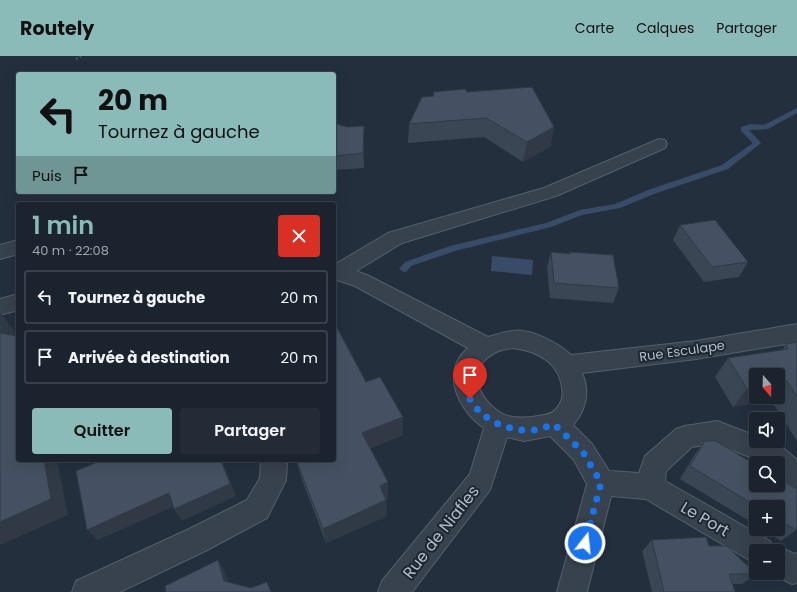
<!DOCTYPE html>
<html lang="fr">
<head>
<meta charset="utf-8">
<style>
	body { margin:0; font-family:Poppins,sans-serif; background:#242b36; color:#f1f3f6; height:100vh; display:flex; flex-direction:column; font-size:15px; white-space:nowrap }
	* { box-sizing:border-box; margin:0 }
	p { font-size:13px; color:#a0a4aa }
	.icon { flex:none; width:22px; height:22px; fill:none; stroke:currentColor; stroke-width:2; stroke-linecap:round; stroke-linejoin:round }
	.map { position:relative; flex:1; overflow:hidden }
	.sheet { position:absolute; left:16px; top:146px; width:320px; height:260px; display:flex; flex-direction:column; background:#1b232e; border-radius:4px; box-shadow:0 4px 16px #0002,0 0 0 1px #39404a }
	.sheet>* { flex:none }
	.banner { position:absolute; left:16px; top:16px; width:320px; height:122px; border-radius:4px; box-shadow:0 4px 16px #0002,0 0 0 1px #39404a; background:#8bbbb9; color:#111; overflow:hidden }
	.needle { width:26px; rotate:160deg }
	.controls { position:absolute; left:749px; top:312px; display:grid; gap:8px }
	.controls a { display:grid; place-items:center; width:36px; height:36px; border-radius:4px; background:#1b232e; box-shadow:0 4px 16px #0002,0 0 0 1px #39404a; font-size:20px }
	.pin { position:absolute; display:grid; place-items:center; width:34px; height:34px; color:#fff; margin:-41px -17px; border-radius:50% 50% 50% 0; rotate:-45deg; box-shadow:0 0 4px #0007 }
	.pin .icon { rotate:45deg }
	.me { position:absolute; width:44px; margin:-22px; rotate:16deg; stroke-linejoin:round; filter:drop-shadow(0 0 3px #0008) }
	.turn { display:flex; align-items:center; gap:14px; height:84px; padding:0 16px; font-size:18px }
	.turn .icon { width:52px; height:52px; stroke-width:2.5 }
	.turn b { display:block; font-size:28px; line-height:34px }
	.then { display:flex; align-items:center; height:38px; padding:0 16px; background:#0003; gap:8px; font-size:15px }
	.round { display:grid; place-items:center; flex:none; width:42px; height:42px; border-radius:4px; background:#242b36 }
	.overview { display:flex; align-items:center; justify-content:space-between; height:68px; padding:0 16px }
	h1 { font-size:24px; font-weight:600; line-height:30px; color:#8bbbb9 }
	.primary-button { display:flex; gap:8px; margin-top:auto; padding:8px 16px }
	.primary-button a { flex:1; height:46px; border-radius:4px; background:#8bbbb9; color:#111; font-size:16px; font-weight:600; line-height:46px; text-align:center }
	.primary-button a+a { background:#242b36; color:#f1f3f6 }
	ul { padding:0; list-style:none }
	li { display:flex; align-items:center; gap:12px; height:54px; margin:0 8px 6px; padding:0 8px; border:2px solid #39404a; border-radius:4px }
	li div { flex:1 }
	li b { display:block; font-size:15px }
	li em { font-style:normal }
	header { display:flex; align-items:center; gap:24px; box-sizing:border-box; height:56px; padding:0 20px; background:#8bbbb9; color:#111 }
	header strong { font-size:19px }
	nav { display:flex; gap:22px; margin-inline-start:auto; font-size:14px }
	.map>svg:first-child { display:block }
	.water { fill:#394c67 }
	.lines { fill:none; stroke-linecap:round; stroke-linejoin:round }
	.stream { fill:#394c67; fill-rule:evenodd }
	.minor-casing { stroke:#565f6c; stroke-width:2 }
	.path { stroke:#44595c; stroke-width:2; stroke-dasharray:2 2; stroke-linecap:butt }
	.minor { fill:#38414e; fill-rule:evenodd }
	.wall { fill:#3b4654; fill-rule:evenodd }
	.shaded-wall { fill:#303945 }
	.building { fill:#455162; stroke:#303945 }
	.route { stroke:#1a73e8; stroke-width:7; stroke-dasharray:0 12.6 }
	.labels { text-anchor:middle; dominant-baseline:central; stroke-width:4; stroke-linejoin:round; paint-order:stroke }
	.street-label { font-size:13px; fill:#b4bcc9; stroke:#1d2633 }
	.near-street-label { font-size:16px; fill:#b4bcc9; stroke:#1d2633 }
</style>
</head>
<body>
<header>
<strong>Routely</strong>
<nav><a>Carte</a><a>Calques</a><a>Partager</a></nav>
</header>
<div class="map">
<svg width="797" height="536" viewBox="0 0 797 536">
	<rect width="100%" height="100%" fill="#242f3e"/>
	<polygon class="water" points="492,200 533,204 532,219 491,215"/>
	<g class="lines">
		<polygon class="stream" points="797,52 797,57 768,73 749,74 761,87 728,113 654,138 620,152 582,159 551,171 455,195 411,210 407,215 404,216 399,213 405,206 450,190 546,167 580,154 615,148 648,134 722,109 753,87 741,75 741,71 750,68 764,69"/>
		<defs>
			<g id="minor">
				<path d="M659 83 665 84 667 88 665 92 556 140 402 187 356 215 369 220 488 281C495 279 504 276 512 275 531 272 558 287 571 299L696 285 797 268V286L696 303 582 317C590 336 586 354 573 369L592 388 609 415 639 417 645 400 676 373 685 370 717 365 756 380V385C777 385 782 390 797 404V433L788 430 778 421V407H764L716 387 692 391 666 415 665 425 770 485 773 492 778 490 794 498 797 497V527L792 528 771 517H778V495H756V508L646 443 611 440 587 536H557L587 428 574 404 550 380 524 385 507 381 490 434 412 536H378L382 525 470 418 484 372C458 354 440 316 468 292L355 230 334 223V209L388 177 544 132ZM513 292C537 295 559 306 562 332 564 341 561 348 555 354 550 359 544 359 538 360 527 362 516 363 505 359 481 348 463 314 493 298 498 294 507 293 513 292Z"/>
				<polygon points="18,184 18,198 0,203 0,189"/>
				<polygon points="18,238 18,254 0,259 0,243"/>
				<polygon points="261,404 287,404 286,424 267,462 207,494 120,536 72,536 76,525 187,474 247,444 260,422"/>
			</g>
		</defs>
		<use href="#minor" class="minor-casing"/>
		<polyline class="path" points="76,3 82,0"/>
		<use href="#minor" class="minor"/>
	</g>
	<g class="wall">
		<polygon points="433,36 467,36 554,71 550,91 523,106 484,81 408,87 409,68 433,40"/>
		<polygon points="334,70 347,71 364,70 364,112 334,114"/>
		<polygon points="680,169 748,206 739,221 704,226 673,184"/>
		<polygon points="551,196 569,198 569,196 619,232 613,247 550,242 547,211"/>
		<path d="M797 286V385L771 344 733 351 715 321 728 302 782 294 786 288ZM778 319V341H756Z"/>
		<polygon points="366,326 403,361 403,379 370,392 388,426 388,443 386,444 387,460 326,487 301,421 296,404 334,404"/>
		<polygon points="705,385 716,385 756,409 756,429 778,429 778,422 797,433 797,470 796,474 781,485 762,473 778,473 778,451 756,451 756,469 680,423 695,398"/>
		<polygon points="652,484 709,490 756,518 742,528 732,528 735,536 652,536 642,495"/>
	</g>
	<g class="shaded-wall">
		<polygon points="364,70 364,112 363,97"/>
		<polygon points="554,71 550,91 523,106 527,86"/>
		<polygon points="0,256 14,274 16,297 0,277"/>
		<polygon points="787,325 778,335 778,327"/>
		<polygon points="756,331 756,341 773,341 771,344 733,351 747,333"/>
		<polygon points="403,361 403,379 364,395 362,377"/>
		<polygon points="44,404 57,404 68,459 0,489 0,466"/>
		<polygon points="221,404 222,404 236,440 182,465 174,453"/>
		<polygon points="388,426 388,443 381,446 380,430"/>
		<polygon points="169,437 177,449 98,484 87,474"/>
		<polygon points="386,444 387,460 326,487 323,473"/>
		<polygon points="218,504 224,514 231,534 224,525"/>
		<polygon points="267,526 272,536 271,536"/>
	</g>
	<g class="building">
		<polygon points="532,31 554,71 527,86 486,62 409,68 422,41 434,40 433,36 465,33 467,36"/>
		<polygon points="337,68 347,71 364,70 363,97 334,100 334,70"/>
		<polygon points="715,164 748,206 712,211 680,169"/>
		<polygon points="551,196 570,198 569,196 613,199 619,232 554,227"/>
		<polygon points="334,266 366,326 380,321 403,361 362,377 388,426 380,430 386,444 323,473 296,404 334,404"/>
		<polygon points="0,271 0,277 18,280 18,404 44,404 51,443 0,466"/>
		<polygon points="797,286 797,341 787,325 778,327 778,319 756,319 756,331 747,333 728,302 788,293 786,288"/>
		<polygon points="705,385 716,385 756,409 756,429 778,429 778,422 797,433 797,470 796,474 778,463 778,451 758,451 690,410"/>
		<polygon points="102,404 221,404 230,428 174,453 169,437 87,474 76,415"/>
		<polygon points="706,481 709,490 727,490 756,518 729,518 735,536 664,536 652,484"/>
		<polygon points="218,504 224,525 251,532 267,526 271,536 166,536 165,530"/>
	</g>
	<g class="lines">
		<polyline class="route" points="470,343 481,358 498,368 517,374 537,374 554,368 583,396 601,427 585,487"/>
	</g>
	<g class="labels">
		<g class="street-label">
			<text transform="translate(682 295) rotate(-8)">Rue Esculape</text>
		</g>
		<g class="near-street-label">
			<text transform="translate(705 463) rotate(30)">Le Port</text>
			<text transform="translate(441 476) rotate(-52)">Rue de Niafles</text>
		</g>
	</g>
</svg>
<div class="controls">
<a><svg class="needle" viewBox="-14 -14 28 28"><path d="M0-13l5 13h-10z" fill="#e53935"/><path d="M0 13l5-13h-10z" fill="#a0a4aa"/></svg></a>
<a><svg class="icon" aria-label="sound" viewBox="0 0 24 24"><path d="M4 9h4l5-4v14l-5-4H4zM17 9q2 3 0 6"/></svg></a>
<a><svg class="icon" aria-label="search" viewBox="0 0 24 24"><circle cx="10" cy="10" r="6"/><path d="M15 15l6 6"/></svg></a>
<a>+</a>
<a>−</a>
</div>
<div class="pin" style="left:470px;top:343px;background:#d93025"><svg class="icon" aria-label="arrive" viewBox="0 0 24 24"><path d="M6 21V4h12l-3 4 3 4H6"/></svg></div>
<svg class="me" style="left:585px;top:487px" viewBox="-20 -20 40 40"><circle r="17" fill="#1a73e8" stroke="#fff" stroke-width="3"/><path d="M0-11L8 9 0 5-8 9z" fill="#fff"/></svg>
<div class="banner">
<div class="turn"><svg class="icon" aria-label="left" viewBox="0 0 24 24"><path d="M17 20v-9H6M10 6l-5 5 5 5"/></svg><div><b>20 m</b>Tournez à gauche</div></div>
<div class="then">Puis<svg class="icon" aria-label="arrive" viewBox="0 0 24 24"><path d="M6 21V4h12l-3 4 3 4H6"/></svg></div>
</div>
<section class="sheet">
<div class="overview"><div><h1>1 min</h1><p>40 m · 22:08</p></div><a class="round" style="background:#d93025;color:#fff"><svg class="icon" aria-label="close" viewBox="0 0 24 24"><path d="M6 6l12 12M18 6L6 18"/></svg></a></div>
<ul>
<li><svg class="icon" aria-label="left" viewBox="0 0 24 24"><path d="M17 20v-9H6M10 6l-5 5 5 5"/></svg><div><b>Tournez à gauche</b></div><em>20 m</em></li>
<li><svg class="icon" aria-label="arrive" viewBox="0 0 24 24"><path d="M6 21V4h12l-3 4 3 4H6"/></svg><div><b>Arrivée à destination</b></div><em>20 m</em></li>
</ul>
<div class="primary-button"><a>Quitter</a><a>Partager</a></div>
</section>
</div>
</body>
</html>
